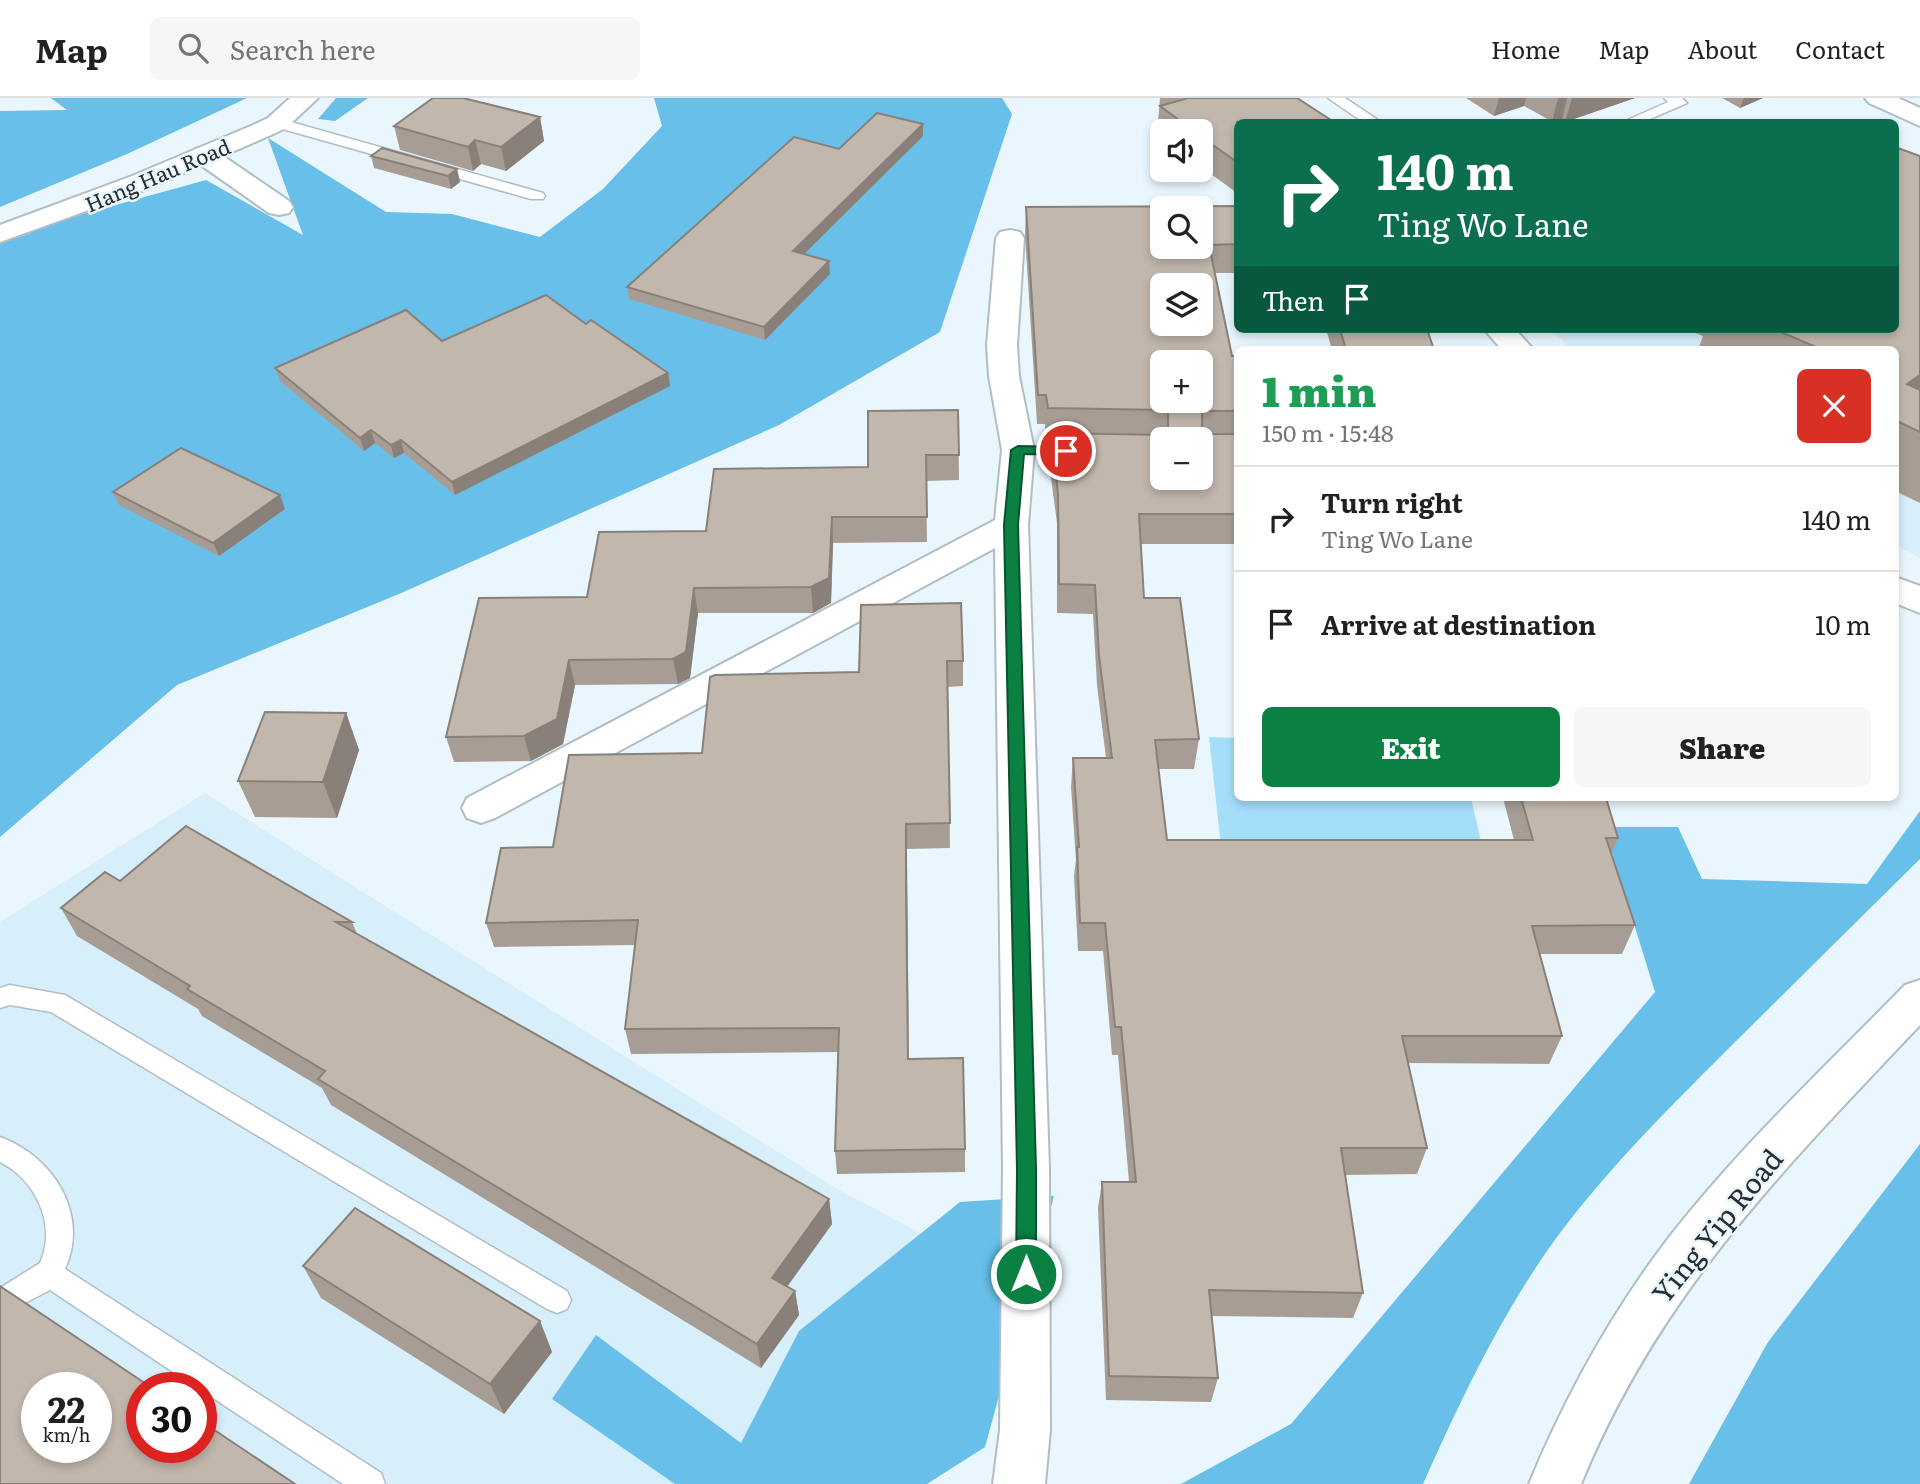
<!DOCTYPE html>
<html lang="en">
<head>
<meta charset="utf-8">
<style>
	body { margin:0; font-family:Literata,serif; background:#f6f6f6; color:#202124; height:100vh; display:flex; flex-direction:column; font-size:26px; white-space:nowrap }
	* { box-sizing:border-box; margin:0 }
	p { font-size:23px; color:#757577 }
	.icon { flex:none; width:38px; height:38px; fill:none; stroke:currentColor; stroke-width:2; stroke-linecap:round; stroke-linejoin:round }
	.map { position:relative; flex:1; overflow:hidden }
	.panel { position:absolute; left:1234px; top:248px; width:665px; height:455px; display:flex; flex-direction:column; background:#fff; border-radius:10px; box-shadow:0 4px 10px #0003 }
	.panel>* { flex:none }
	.guide { position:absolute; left:1234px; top:21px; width:665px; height:214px; border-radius:10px; box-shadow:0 4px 10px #0003; background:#0b6e4f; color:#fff; overflow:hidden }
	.fabs { position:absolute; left:1150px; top:21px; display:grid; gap:14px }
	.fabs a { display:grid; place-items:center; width:63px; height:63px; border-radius:10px; background:#fff; box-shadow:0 4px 10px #0003; font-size:35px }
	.speed { position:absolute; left:21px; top:1274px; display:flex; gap:14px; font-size:35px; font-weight:700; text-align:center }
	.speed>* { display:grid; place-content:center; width:91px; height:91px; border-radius:50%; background:#fff; box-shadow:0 4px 10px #0003; line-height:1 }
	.speed small { font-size:18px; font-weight:400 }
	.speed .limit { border:10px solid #d22; background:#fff; color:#111 }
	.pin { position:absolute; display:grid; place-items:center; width:60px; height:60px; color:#fff; margin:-30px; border:4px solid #fff; border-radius:50%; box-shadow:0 2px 7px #0007 }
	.me { position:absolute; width:77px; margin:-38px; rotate:0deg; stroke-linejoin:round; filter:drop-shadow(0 0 5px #0008) }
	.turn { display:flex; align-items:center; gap:24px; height:147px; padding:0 28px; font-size:32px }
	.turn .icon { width:91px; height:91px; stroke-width:2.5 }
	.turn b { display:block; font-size:49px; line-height:60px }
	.then { display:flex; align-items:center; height:66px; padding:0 28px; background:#0003; gap:14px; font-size:26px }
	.round { display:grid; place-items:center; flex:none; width:74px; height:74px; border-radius:10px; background:#f6f6f6 }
	.summary { display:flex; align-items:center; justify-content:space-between; height:119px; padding:0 28px }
	h1 { font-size:42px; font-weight:800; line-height:52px; color:#1e9e55 }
	.cta { display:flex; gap:14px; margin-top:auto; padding:14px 28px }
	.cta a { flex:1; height:80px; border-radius:10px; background:#0b8043; color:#fff; font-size:28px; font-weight:800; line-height:80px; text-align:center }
	.cta a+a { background:#f6f6f6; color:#202124 }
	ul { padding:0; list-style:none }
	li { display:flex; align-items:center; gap:21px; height:105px; padding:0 28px; border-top:2px solid #e0e0e0 }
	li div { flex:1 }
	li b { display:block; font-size:26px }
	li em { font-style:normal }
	header { display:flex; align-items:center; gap:42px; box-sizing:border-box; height:98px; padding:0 35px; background:#fff; border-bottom:2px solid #e0e0e0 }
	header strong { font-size:33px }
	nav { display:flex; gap:38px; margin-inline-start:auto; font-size:24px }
	.search { width:490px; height:63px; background:#f6f6f6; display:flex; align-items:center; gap:18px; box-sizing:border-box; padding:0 24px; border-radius:10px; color:#757577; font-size:26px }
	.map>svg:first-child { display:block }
	.built { fill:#d7eefb; fill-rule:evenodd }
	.green { fill:#a5defb }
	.forest { fill:#68bfe9 }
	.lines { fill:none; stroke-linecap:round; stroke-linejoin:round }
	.lane-casing { stroke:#afbec6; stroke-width:3 }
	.street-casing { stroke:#afbec6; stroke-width:4 }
	.secondary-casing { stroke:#afbec6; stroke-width:4 }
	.lane { fill:#fff; fill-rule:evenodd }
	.street { fill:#fff; fill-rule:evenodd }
	.secondary { fill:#fff; fill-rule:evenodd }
	.wall { fill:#a79d95 }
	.shaded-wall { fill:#888079 }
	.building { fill:#c2b7ad; stroke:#888079; stroke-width:2; fill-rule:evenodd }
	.route { fill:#0b8043; stroke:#07532c; stroke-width:2 }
	.labels { text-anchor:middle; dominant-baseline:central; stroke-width:5; stroke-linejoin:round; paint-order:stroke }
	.far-street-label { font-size:21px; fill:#272d30; stroke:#eaf6fd }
	.near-street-label { font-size:28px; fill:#272d30; stroke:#eaf6fd }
</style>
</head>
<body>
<header>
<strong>Map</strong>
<div class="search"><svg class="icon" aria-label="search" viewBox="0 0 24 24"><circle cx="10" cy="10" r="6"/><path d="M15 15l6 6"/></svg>Search here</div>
<nav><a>Home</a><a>Map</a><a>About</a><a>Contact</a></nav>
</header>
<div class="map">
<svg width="1920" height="1386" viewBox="0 0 1920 1386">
	<rect width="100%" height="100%" fill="#eaf6fd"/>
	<g class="built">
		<polygon points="1920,98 1920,460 1895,447 1895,252 1572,252 1551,231 1895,231"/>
		<path d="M205 695 834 1089 937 1144 892 1386H0V824ZM37 1290H96V1349H37ZM142 1290H201V1349H142Z"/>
	</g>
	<polygon class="green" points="1209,639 1237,640 1237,700 1471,700 1483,752 1221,748"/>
	<g class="forest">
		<polygon points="51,0 247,0 127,56 0,109 0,13 67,12"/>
		<polygon points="336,0 368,0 335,23 318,21"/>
		<polygon points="654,0 1002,0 1012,16 940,234 779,327 399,496 177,587 0,739 0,146 65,121 206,82 303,137 268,40 386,114 452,116 540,139 603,91 662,28"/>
		<path d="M1920 713V761C1858 822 1797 883 1735 944 1674 1005 1612 1066 1560 1135 1503 1212 1462 1299 1423 1386H1181L1291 1326 1655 894 1604 729H1678L1702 781 1867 786Z"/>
		<polygon points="1920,1046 1920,1386 1689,1386 1768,1244"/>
		<polygon points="1054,1098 985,1349 927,1386 675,1386 552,1301 596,1237 741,1345 799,1233 960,1104"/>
	</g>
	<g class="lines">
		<defs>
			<g id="lane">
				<polygon points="1328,0 1345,0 1381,24 1363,24"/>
				<polygon points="1664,0 1682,0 1687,5 1643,24 1623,24 1668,4"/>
				<polygon points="277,20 543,95 545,98 543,101 531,101 272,28 269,25"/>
				<polygon points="10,887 65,897 567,1193 571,1202 567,1211 557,1215 547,1211 51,914 10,907 0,910 0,890"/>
				<path d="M0 1039C53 1058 90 1116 65 1171L381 1375 385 1386H343L201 1292V1290H197L50 1192 0 1218V1190L40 1165C57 1127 36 1082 0 1064Z"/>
			</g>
			<g id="street">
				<polygon points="204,49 213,51 289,103 293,109 289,115 279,117 269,115 195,63 191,57 195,51"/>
				<polygon points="1010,132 1020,134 1024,140 1017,247 1019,278 1034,352 1028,427 1049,1071 1050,1332 1045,1386 993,1386 1000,1332 1003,1071 995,450 495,720 481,725 467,720 462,710 467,700 995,422 1002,352 989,278 987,247 996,140 1000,134"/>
				<polygon points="1484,231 1515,231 1534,252 1502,252"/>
				<polygon points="1895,479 1920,488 1920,515 1895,505"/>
			</g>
			<g id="secondary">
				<polygon points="290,0 318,0 286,30 271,37 150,90 0,144 0,127 132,78 253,27 268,20"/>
				<polygon points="1865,0 1898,0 1920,10 1920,28 1869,5"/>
				<path d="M1920 882V927C1782 1073 1659 1196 1581 1386H1529C1565 1299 1610 1217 1667 1142 1738 1050 1824 970 1905 887Z"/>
			</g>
		</defs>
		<use href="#lane" class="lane-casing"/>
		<use href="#street" class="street-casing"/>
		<use href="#secondary" class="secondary-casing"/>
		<use href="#lane" class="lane"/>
		<use href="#street" class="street"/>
		<use href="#secondary" class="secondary"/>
	</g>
	<g class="wall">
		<polygon points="1160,0 1297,0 1237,24 1237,95 1200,68 1200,33 1162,33 1162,39 1157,36"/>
		<polygon points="1466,0 1635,0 1565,24 1562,22 1553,24 1524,8 1494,18"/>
		<polygon points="1722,0 1763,0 1740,10"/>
		<polygon points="540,19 544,43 506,73 481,66 473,73 400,52 394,28"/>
		<polygon points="923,38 804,156 830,176 765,242 629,201 627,189 839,51"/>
		<polygon points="371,58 457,71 460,84 451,91 374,70"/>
		<polygon points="1920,58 1920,405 1895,393 1895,252 1698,252 1703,238 1686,231 1895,231"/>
		<polygon points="1237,108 1237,175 1214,175 1232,258 1237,258 1237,446 1141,446 1144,500 1199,641 1194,671 1158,671 1167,742 1514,742 1503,700 1606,700 1618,740 1611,756 1635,827 1622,856 1540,856 1562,938 1549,966 1408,965 1427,1050 1417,1076 1345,1077 1363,1195 1353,1220 1212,1218 1218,1280 1211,1304 1106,1302 1098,1110 1102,1084 1129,1084 1118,957 1112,957 1103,853 1078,853 1074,778 1076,762 1071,689 1073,660 1106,660 1097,587 1093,516 1057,515 1057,425 1049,365 1050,340 1046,340 1045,326 1037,326 1025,137 1026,109"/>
		<polygon points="586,226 668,275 670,288 455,397 404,355 394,360 375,345 364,353 280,283 275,270 442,243"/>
		<polygon points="1326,231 1427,231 1434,252 1332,252"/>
		<polygon points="958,312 959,382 926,383 927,444 833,445 831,505 813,515 698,515 690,580 678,586 575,587 563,646 531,663 454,664 446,639 587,499 706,433 868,369"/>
		<polygon points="113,394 280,397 285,411 219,458 119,407"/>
		<polygon points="861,507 963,563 963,588 948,589 950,750 907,751 907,807 908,961 965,1051 965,1074 837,1076 835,1053 839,954 631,956 625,931 635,847 494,849 486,825 553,749 702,655 859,574"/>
		<polygon points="346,615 359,652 337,720 255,719 238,683"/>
		<polygon points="120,783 352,824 357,836 829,1101 832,1126 787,1189 795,1193 799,1217 761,1270 331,1007 322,990 202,918 198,911 77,838 61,810"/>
		<polygon points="303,1168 540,1223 552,1254 504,1316 321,1200"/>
	</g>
	<g class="shaded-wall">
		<polygon points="1499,0 1526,0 1524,8 1494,18"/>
		<polygon points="1558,0 1567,0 1562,22 1552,24"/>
		<polygon points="1572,0 1635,0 1565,24"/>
		<polygon points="1744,0 1763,0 1740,10"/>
		<polygon points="540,19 544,43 506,73 501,49"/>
		<polygon points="923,26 923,38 794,166 793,153"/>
		<polygon points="475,42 481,66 473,73 468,49"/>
		<polygon points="457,71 460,84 451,91 448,78"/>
		<polygon points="829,163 830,176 765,242 764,229"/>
		<polygon points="668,275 670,288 455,397 452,384"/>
		<polygon points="1920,277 1920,313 1907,286"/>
		<polygon points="371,332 375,345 364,353 360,340"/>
		<polygon points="401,342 404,355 394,360 391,347"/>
		<polygon points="280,397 285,411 219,458 213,445"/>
		<polygon points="832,419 833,445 831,505 813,515 811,489"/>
		<polygon points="694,490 698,515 690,580 678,586 673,561"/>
		<polygon points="569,562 575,587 563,646 531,663 524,638"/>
		<polygon points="346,615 359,652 337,720 323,684"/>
		<polygon points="906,726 907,751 909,984 906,783"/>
		<polygon points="829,1101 832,1126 776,1204 772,1180"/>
		<polygon points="795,1193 799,1217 761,1270 757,1246"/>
		<polygon points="540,1223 552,1254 504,1316 490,1286"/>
	</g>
	<g class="building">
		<polygon points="433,0 463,0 540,19 501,49 475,42 468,49 394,28"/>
		<polygon points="1184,0 1297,0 1334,24 1237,24 1237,64 1200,38 1200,33 1194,33 1160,8 1185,1"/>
		<polygon points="877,15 923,26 793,153 829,163 764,229 627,189 794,39 839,51"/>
		<polygon points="1895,49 1920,58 1920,277 1907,286 1920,292 1920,334 1895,322 1895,252 1823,252 1774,231 1895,231"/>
		<polygon points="382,50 457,71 448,78 371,58"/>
		<path d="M1237 108V146L1209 147 1232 258H1237V313H1202V336H1237V416H1139L1144 500H1180L1199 641 1155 642 1167 742H1533L1521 700H1606L1618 740H1606L1635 827 1532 828 1562 938H1402L1427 1050H1341L1363 1195 1209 1192 1218 1280 1109 1278 1102 1084H1136L1121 929H1115L1105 825H1080L1077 749H1079L1073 660H1112L1099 558 1095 487 1059 486 1058 396 1051 335 1165 337 1168 335V315L1165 312 1048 310 1046 297H1038L1026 109ZM1162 110H1200V149H1162ZM1162 187H1200V226H1162ZM1162 264H1200V303H1162ZM1162 341H1200V380H1162Z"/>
		<polygon points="546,197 586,226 591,222 668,275 452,384 401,342 391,347 371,332 360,340 275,270 406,212 442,243"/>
		<polygon points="1340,231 1427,231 1434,252 1346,252"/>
		<polygon points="958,312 959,357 926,357 927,419 832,419 829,480 811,489 694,490 686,554 673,561 569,562 557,621 524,638 446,639 479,500 587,499 599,434 706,433 714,371 868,369 868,313"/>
		<polygon points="181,350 280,397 213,445 113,394"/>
		<polygon points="961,505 963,563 947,563 950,725 906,726 906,783 908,961 963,960 965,1051 835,1053 839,930 625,931 638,822 486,825 501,750 553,749 569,657 702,655 710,579 715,577 859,574 861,507"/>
		<polygon points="265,614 346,615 323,684 238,683"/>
		<polygon points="186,728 352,824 336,824 829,1101 772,1180 795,1193 757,1246 318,981 325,973 187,891 190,888 61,810 105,774 120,783"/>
		<polygon points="355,1110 540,1223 490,1286 303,1168"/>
		<path d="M0 1188 152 1290H142V1349H201V1323L295 1386H0ZM37 1290H96V1349H37Z"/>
	</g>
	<polygon class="route" points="1018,348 1066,349 1073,353 1066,357 1024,356 1018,427 1036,1071 1036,1176 1033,1182 1026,1185 1019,1182 1016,1176 1017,1071 1004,427 1011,352"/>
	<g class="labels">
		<g class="far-street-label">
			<text transform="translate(157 76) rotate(-23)">Hang Hau Road</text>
		</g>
		<g class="near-street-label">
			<text transform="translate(1716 1127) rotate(-51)">Ying Yip Road</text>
		</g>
	</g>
</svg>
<div class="fabs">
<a><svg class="icon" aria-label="sound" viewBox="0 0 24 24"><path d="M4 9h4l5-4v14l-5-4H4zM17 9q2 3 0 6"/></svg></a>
<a><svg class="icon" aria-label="search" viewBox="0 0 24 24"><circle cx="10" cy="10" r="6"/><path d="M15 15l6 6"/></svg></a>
<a><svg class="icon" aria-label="layers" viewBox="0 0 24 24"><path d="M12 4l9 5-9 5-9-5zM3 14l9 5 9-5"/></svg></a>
<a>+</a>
<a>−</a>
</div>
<div class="speed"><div>22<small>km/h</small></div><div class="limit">30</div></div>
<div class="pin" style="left:1066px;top:353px;background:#d93025"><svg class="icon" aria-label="arrive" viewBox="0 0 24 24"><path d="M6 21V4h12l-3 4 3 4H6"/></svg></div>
<svg class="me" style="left:1026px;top:1176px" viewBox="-20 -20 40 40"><circle r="17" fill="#0b8043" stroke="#fff" stroke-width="3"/><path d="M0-11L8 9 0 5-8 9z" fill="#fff"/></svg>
<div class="guide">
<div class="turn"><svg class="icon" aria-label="right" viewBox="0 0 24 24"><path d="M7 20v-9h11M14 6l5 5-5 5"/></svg><div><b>140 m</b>Ting Wo Lane</div></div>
<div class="then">Then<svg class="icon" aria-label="arrive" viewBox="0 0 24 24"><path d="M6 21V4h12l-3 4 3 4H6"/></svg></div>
</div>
<section class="panel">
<div class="summary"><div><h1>1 min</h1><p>150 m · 15:48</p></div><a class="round" style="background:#d93025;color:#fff"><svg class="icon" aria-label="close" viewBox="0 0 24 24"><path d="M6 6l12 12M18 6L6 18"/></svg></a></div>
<ul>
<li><svg class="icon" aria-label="right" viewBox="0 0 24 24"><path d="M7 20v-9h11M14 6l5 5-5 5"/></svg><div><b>Turn right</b><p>Ting Wo Lane</p></div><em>140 m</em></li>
<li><svg class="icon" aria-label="arrive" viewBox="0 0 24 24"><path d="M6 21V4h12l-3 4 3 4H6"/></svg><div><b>Arrive at destination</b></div><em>10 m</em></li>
</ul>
<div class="cta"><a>Exit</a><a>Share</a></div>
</section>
</div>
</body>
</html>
